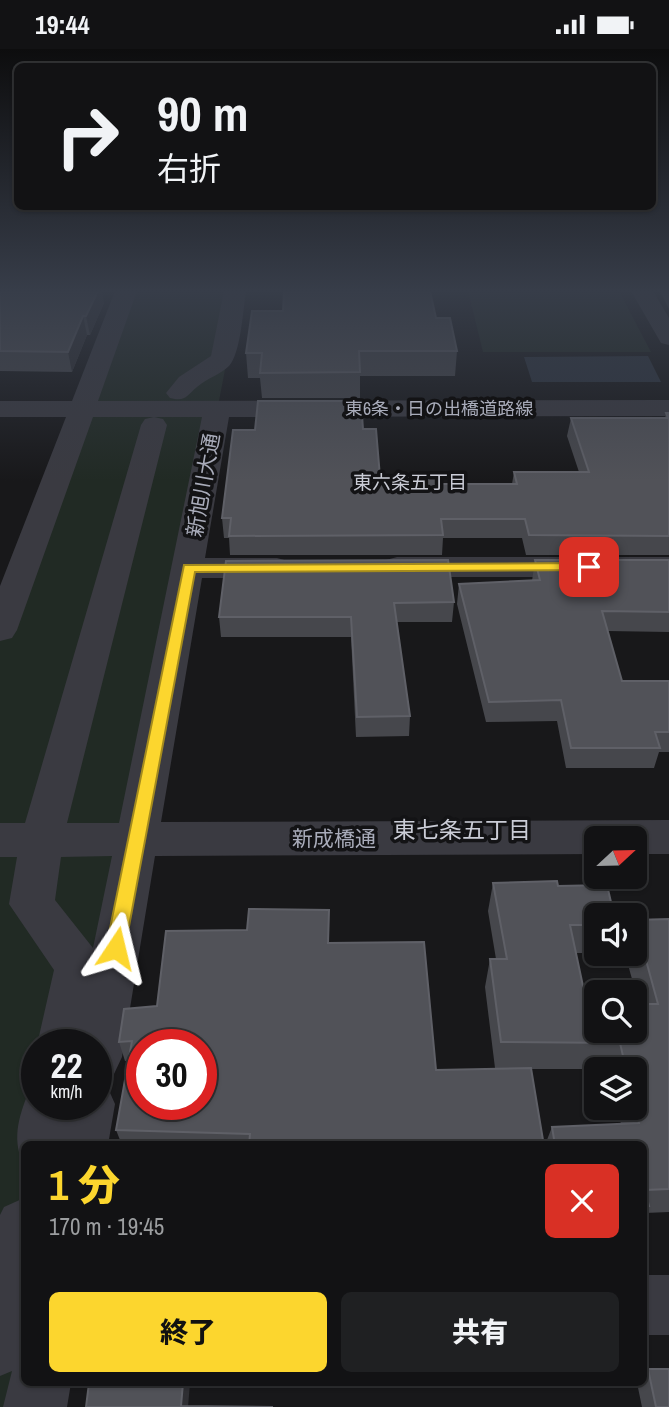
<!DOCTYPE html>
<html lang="ja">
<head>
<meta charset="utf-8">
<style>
	body { margin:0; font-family:"Archivo Narrow","Noto Sans JP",sans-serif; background:#1f2022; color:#f1f3f6; height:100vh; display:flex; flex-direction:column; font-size:26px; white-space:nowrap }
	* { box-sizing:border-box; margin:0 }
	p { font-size:23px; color:#9c9ea0 }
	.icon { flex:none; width:38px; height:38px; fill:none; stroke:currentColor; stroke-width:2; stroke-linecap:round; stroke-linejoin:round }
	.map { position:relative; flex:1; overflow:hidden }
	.sheet { position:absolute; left:21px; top:1092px; width:626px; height:245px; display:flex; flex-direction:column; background:#121214; border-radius:10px; box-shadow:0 2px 5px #0004,0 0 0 2px #313234 }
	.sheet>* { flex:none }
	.top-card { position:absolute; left:14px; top:14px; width:642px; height:147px; border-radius:10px; box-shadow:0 2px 5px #0004,0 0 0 2px #313234; background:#121214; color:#f1f3f6; overflow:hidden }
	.needle { width:46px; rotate:68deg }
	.controls { position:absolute; left:584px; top:777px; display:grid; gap:14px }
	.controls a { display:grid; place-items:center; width:63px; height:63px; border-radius:10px; background:#121214; box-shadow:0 2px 5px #0004,0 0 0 2px #313234; font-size:35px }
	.speed { position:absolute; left:21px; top:980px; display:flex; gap:14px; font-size:35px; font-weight:700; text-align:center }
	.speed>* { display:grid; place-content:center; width:91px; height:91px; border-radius:50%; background:#121214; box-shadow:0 2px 5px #0004,0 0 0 2px #313234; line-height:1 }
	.speed small { font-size:18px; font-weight:400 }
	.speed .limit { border:10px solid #d22; background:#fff; color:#111 }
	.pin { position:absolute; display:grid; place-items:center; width:60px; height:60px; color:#fff; margin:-30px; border-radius:14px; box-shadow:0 4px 10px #0006 }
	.me { position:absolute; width:77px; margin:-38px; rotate:10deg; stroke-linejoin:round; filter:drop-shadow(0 0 5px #0008) }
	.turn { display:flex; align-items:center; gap:24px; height:147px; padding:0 28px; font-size:32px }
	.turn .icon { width:91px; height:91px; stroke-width:2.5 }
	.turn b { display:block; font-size:49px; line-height:60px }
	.round { display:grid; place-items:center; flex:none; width:74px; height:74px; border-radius:10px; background:#1f2022 }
	.summary { display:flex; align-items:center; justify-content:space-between; height:119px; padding:0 28px }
	h1 { font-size:42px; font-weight:800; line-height:52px; color:#fcd62e }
	.button { display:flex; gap:14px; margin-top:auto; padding:14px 28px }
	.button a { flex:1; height:80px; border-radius:10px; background:#fcd62e; color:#111; font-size:28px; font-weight:800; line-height:80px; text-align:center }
	.button a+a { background:#1f2022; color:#f1f3f6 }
	.status { display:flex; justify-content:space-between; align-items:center; height:49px; padding:0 35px; background:#121214; direction:ltr }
	.status svg { height:19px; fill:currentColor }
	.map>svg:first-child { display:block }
	.green { fill:#212a24 }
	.water { fill:#2d343f }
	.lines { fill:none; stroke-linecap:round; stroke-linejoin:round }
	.minor { fill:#3a3a41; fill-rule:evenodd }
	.wall { fill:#46474c }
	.shaded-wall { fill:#2f2f33 }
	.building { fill:#515258; stroke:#5f6067; stroke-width:2; fill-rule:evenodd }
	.route { fill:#fcd62e; stroke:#a48b1e; stroke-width:2 }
	.labels { text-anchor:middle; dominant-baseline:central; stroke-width:7; stroke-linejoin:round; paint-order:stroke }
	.far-street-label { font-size:18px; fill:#a9acba; stroke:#131315 }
	.far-neighbourhood-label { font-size:19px; fill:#caccd6; stroke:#131315 }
	.street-label { font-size:21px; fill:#a9acba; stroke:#131315 }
	.neighbourhood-label { font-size:23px; fill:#caccd6; stroke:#131315 }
</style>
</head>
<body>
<div class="status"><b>19:44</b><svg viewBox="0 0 49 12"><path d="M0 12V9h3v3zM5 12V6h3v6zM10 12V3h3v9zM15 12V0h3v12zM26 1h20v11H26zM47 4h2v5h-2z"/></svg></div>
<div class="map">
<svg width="669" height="1358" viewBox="0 0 669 1358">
	<rect width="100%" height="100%" fill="#18181a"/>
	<g class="green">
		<polygon points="126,242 240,242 96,996 37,996 37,1055 24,1096 24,1334 39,1334 35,1358 0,1358 0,581"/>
		<polygon points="468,242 619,242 651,303 483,303"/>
	</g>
	<polygon class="water" points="648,307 661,333 532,333 524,308"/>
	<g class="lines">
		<g class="minor">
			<path d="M115 242H137L98 352 669 351V367L229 368 205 509H277L288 512 293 519 288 526 277 529H202L161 773 669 771V805H635V789H597V805L155 807 122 1008 114 1025 96 1032V996H37L54 921 9 855 17 808H0V774H25L141 376 145 370 154 368 163 370 167 376 67 774H119L202 368H93L17 581 12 589 0 592V537L66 368H0V352H72ZM112 807 93 899 55 851 61 808Z"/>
			<path d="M224 242H246C243 260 241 304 229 317 220 326 207 329 197 338 186 347 186 353 170 349L166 344 179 328 211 307Z"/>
			<polygon points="631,242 653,242 669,269 669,296 661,294"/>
			<polygon points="397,508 669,508 669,528 397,528 386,525 381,518 386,511"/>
			<path d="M96 1033 107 1037 115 1055 108 1096H24L23 1115C11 1087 20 1064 31 1037L37 1035V1055H96Z"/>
			<polygon points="24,1149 24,1334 71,1334 67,1358 3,1358 12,1322 0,1327 0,1166 4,1158"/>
			<rect x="644" y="1226" width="25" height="60"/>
		</g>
	</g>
	<g class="wall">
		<polygon points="0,242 104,254 90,286 87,286 72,323 0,322"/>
		<polygon points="660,242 669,242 669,260"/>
		<polygon points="283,262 436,269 457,302 455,327 360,327 360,349 262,349 260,329 248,329 246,304"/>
		<polygon points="666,364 669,364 669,506 526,506 522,489 443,489 442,506 230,506 229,489 224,489 222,469 363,380 380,428 442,435 512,435 514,423 579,423 567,387 571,369 665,369"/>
		<polygon points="535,511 669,511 669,583 607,582 622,632 669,632 669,703 659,703 654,719 566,719 557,672 486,673 457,555 459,535 532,532"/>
		<polygon points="226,512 454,553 452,573 397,573 410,667 409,687 356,688 351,588 221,588 219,568"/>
		<polygon points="493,834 558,837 597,866 597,904 576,904 587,956 639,955 625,905 635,905 635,871 669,870 669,1163 645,1164 644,1165 644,1096 545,1096 552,1078 621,1075 617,1059 635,1059 635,1020 531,1020 543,1091 541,1096 122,1096 116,1081 128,1012 125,1012 119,993 157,957 328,894 436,1021 517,1019 495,1019 485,938 490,910 496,910 488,862"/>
		<polygon points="648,1320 669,1358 642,1358 637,1334 644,1334 644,1325"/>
	</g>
	<g class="shaded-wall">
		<polygon points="98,242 102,242 104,254 90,286 86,267"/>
		<polygon points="83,267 87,286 72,323 68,303"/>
		<polygon points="183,1334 190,1334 188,1358 181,1357"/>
	</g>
	<g class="building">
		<polygon points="0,242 98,242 86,267 83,267 68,303 0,302"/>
		<polygon points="284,242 430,242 436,269 450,269 457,302 359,302 360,323 260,324 262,304 246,304 252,262 283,262"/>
		<polygon points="258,352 361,352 363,380 376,380 380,428 441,428 442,435 517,435 514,423 589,423 571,369 668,369 666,364 669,364 669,487 529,486 525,470 441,470 443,486 229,487 231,469 222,469 233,381 255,381"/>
		<polygon points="448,511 454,553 394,554 410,667 357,668 351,568 219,568 226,512"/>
		<polygon points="535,511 669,511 669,563 602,562 622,632 669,632 669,683 655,683 660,699 571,699 561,651 489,653 459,535 540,531"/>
		<polygon points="557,832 558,837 607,836 614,866 597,866 597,876 570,876 587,956 597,956 597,982 635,982 635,955 658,955 635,871 669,870 669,1140 645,1141 649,1157 644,1157 644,1096 555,1096 552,1078 639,1074 635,1059 635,1020 626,1020 620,994 501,993 490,910 507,910 493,834"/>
		<path d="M249 860 329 861 328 894 424 893 436 1021 531 1019 543 1091 447 1092V1096H249L250 1085 116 1081 132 992 119 993 124 960 157 957 166 882 247 881ZM142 996H201V1055H142Z"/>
		<polygon points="648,1320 669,1320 669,1358 656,1358"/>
		<polygon points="89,1334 183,1334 181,1357 273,1358 86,1358"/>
	</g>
	<linearGradient id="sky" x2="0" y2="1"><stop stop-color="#0d0d0e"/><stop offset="0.56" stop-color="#373d49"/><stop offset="1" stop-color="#373d49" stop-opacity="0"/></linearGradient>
	<rect width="669" height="432" fill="url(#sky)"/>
	<polygon class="route" points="589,514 596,518 594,521 195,523 125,899 123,905 116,907 109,905 106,899 184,516"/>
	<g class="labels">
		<g class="far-street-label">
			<text x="439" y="359">東6条・日の出橋道路線</text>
		</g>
		<g class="far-neighbourhood-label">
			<text x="410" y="433">東六条五丁目</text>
		</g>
		<g class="street-label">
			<text transform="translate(203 436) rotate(-80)">新旭川大通</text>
			<text x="334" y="789">新成橋通</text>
		</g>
		<g class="neighbourhood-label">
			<text x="462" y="780">東七条五丁目</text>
		</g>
	</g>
</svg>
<div class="controls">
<a><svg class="needle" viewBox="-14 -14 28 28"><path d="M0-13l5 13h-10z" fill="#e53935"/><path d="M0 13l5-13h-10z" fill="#9c9ea0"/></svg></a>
<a><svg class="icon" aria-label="sound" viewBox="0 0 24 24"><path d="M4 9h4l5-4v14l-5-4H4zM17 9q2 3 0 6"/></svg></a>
<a><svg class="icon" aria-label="search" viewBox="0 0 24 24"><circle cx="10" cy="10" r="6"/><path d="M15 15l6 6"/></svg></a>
<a><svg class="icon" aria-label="layers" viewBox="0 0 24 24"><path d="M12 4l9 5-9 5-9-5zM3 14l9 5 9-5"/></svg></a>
</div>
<div class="speed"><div>22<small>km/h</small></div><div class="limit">30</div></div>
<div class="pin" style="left:589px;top:518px;background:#d93025"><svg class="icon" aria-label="arrive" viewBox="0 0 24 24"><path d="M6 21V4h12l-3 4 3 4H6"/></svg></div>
<svg class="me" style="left:116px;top:899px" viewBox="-20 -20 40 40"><path d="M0-17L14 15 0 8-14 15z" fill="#fcd62e" stroke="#fff" stroke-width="4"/></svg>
<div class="top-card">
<div class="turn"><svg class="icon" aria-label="right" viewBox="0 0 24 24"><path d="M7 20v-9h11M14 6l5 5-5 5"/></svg><div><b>90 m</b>右折</div></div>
</div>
<section class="sheet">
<div class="summary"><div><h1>1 分</h1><p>170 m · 19:45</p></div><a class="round" style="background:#d93025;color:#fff"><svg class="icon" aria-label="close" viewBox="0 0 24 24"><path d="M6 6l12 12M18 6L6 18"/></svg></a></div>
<div class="button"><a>終了</a><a>共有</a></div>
</section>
</div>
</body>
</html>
